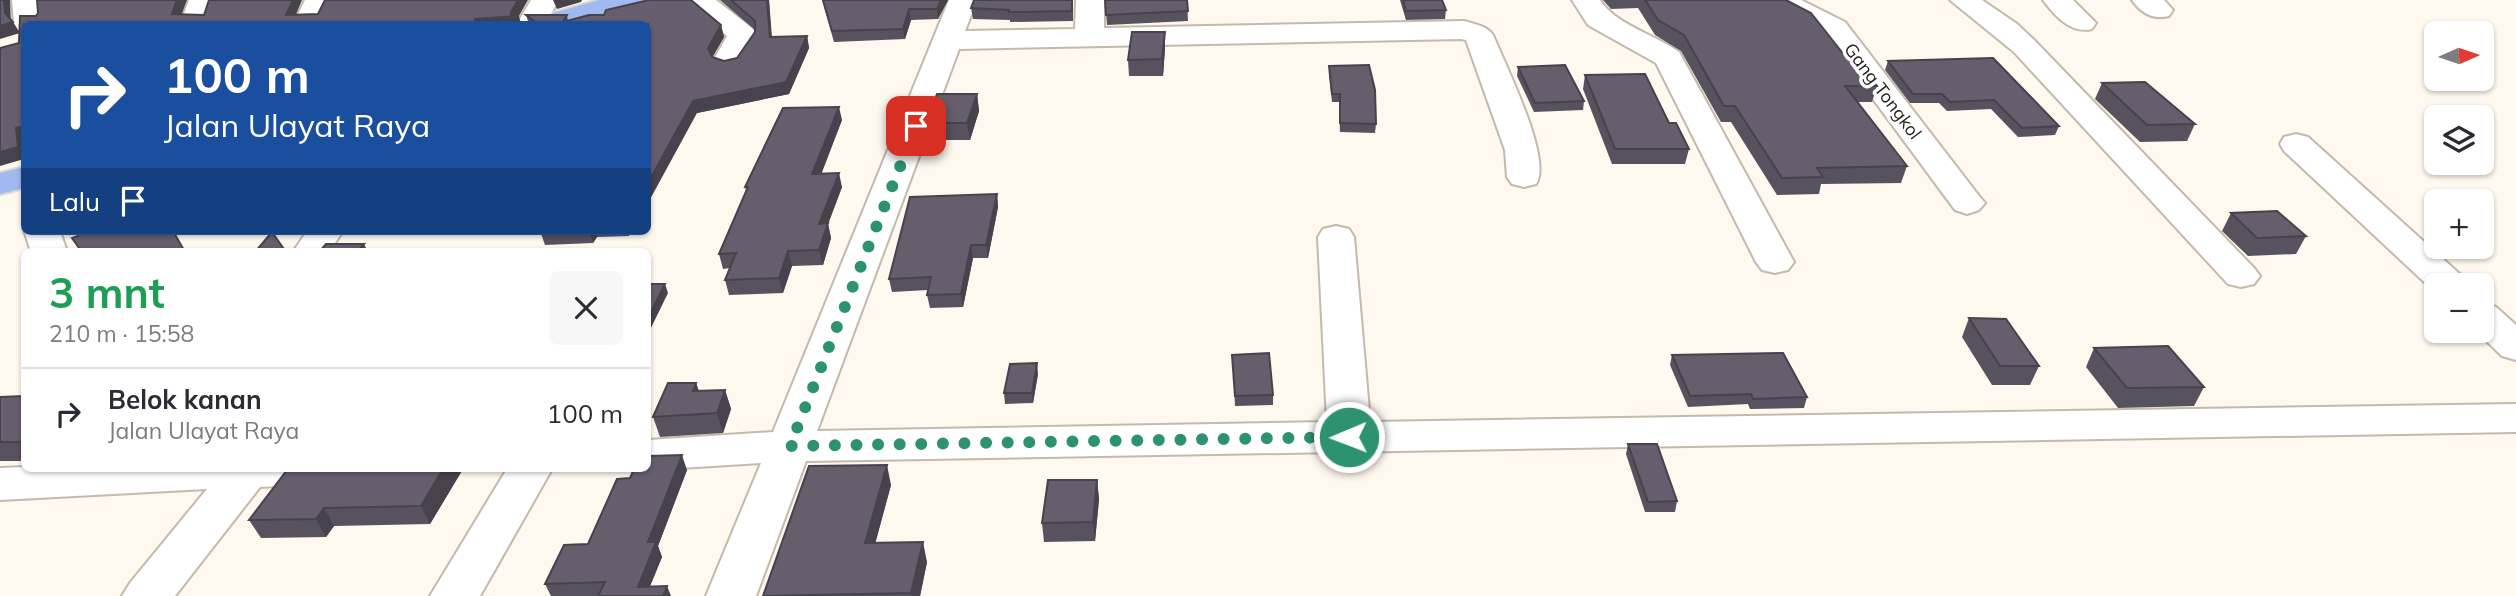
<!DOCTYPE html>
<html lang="id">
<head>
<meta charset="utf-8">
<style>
	body { margin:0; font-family:Mulish,sans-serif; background:#f7f7f7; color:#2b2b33; height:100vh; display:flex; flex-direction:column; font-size:26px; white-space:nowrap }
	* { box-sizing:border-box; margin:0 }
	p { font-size:23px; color:#7c7c81 }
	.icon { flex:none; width:38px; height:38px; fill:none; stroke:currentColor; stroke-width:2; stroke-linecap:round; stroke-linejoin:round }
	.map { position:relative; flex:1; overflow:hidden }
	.drawer { position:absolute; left:21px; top:248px; width:630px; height:224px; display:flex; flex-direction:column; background:#fff; border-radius:10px; box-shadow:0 2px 5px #0004 }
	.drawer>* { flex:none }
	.guide { position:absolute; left:21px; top:21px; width:630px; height:214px; border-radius:10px; box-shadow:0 2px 5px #0004; background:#1a4fa0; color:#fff; overflow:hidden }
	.needle { width:46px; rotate:87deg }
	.tools { position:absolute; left:2424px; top:21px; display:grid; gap:14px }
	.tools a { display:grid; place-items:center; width:70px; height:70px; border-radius:10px; background:#fff; box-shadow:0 2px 5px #0004; font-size:35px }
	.pin { position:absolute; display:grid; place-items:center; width:60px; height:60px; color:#fff; margin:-30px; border-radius:14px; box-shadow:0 4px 10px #0006 }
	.me { position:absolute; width:77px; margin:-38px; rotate:269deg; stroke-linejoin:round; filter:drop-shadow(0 0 5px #0008) }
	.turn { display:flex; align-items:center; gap:24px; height:147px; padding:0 28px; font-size:32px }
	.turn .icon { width:91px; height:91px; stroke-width:2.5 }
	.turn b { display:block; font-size:49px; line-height:60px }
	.then { display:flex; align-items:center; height:66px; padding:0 28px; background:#0003; gap:14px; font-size:26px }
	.round { display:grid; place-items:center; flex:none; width:74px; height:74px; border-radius:10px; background:#f7f7f7 }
	.head { display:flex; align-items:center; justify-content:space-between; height:119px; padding:0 28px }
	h1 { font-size:42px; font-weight:700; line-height:52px; color:#1e9e55 }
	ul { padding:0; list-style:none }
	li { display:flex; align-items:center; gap:21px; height:91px; padding:0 28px; border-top:2px solid #e1e1e2 }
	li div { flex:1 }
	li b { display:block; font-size:26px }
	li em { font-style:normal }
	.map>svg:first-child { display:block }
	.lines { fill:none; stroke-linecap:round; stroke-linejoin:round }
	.minor-casing { stroke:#c4b9aa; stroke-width:4 }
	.major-casing { stroke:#d8d7d6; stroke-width:4 }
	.minor { fill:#fff; fill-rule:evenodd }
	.major { fill:#a0b9f1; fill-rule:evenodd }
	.wall { fill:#58515e }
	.shaded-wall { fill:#47424c }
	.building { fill:#665e6d; stroke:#47424c; stroke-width:2 }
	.route { stroke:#2d926f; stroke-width:12; stroke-dasharray:0 21.6 }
	.labels { text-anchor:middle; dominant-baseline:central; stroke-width:7; stroke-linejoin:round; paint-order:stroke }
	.street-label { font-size:18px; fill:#25201b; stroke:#fff }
</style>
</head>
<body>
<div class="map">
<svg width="2516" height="596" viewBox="0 0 2516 596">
	<rect width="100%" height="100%" fill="#fff8ee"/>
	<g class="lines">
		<defs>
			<g id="minor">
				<polygon points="12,0 40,0 42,24 24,24 24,32 18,30 14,24"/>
				<polygon points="189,0 217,0 208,24 180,24"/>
				<polygon points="305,0 333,0 321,24 293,24"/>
				<polygon points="531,0 559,0 545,24 517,24"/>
				<polygon points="685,0 716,0 752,28 756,34 756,42 739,67 728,70 717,67 713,61 727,36"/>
				<path d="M949 0H977L965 31 1075 29 1076 0H1104V28L1464 21C1475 24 1487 26 1493 35 1505 64 1553 160 1536 184L1524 187 1512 184 1507 177 1505 150 1466 40 1461 39 959 49 817 431 1327 422 1318 237 1323 229 1336 226 1349 229 1354 237 1370 422 2516 404V432L806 461 756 596H706L761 463 648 470 644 469H648V440L773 432Z"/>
				<path d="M1572 0H1600C1616 25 1654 34 1679 52L1794 262 1788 270 1775 273 1762 270 1756 262 1656 63 1588 25Z"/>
				<polygon points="1766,0 1801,0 1845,22 1979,196 1985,203 1979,210 1967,214 1955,210 1825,34 1770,6"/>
				<polygon points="1950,0 1982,0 2017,24 2034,40 2254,268 2260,276 2254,284 2241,287 2228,284 2014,52"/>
				<path d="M2043 0H2073L2096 23 2092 29C2071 34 2055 16 2043 0Z"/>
				<path d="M2132 0H2164L2173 10 2169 16C2153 20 2141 13 2132 0Z"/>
				<polygon points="2296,134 2308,137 2463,277 2469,285 2436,285 2436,293 2284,151 2280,144 2284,137"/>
				<polygon points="24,230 60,231 67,252 31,252"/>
				<polygon points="307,231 343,231 329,252 293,252"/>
				<polygon points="2482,303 2496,307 2516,325 2516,360 2502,356 2476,331 2482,331"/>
				<polygon points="24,467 24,469 320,469 314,480 298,485 260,487 175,596 122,596 130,583 207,489 0,500 0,468"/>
				<polygon points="507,469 552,469 480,596 430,596"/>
			</g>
			<g id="major">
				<polygon points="599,0 644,0 640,6 575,24 532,24 536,18"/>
				<polygon points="24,167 24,188 0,194 0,173"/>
			</g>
		</defs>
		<use href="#minor" class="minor-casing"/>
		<use href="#major" class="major-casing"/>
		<use href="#minor" class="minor"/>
		<use href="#major" class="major"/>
	</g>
	<g class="wall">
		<polygon points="720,0 769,0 772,37 807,36 809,48 789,94 697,113 648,24 529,24 526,15 567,15 568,21 721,25 724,37 712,57 724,61 737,58 755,32 755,30"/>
		<polygon points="822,0 948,0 938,19 911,20 905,39 834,42"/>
		<polygon points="974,0 1073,0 1073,21 1010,22 1010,20 973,19 971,8"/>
		<polygon points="1105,0 1187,0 1188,21 1107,25"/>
		<polygon points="1400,0 1442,0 1446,10 1445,19 1406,20"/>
		<polygon points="1603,0 1786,0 1877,86 1872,102 1858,102 1907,166 1901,183 1821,184 1819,194 1777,195 1731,122 1721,122 1681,51 1655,35 1638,8 1611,9"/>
		<polygon points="1165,32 1165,48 1163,76 1129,76 1128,60"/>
		<polygon points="1993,58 2059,126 2055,135 2018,137 1991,109 1947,111 1939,103 1910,103 1885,70 1888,61"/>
		<polygon points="1329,66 1376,124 1375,133 1340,132 1339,102 1332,102 1329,74"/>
		<polygon points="1518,67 1584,101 1583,110 1534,112 1517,76"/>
		<polygon points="1585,75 1669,123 1689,149 1685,164 1612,164 1583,89"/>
		<polygon points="2102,83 2195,124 2187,141 2140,142 2095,99"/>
		<polygon points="977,94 979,111 970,140 929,140 926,123"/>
		<polygon points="842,120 821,173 842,187 828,224 831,238 823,265 792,266 783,293 729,295 725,280 730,268 723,269 719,254 746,190 745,187"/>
		<polygon points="997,194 998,207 988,258 973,258 963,307 930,308 927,295 928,290 892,292 889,279"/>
		<polygon points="2231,213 2306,236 2296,254 2248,256 2222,231"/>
		<polygon points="540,231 632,231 629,236 597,237 593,243 545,245"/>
		<polygon points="1969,318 2039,366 2030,385 1992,385 1962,337"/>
		<polygon points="2094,348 2204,387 2194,406 2118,408 2086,367"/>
		<polygon points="1672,355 1807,397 1804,408 1750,409 1748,404 1688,407 1670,365"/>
		<polygon points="1233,365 1273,395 1273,405 1235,406"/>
		<polygon points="1038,374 1033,403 1005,404 1004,393"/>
		<polygon points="696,383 699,391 725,390 731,409 723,433 660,437 653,417"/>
		<polygon points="24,396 24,461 0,461 0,397"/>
		<polygon points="1628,444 1677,501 1675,512 1645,512 1626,454"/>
		<polygon points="463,469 430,524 334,526 326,537 261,538 249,520"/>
		<polygon points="687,470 658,546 662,557 650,586 671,596 551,596 545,584 588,544 630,478"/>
		<polygon points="1097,480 1099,499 1095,541 1044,542 1042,523"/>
		<polygon points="891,485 875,543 927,562 920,596 763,596"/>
	</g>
	<g class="shaded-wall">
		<polygon points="4,0 10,0 11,23 13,22 20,33 0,39 0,26 5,13"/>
		<polygon points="177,0 187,0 178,24 172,14"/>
		<polygon points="293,0 302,0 292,24 286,15"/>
		<polygon points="518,0 528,0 519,16 521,24 471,24 475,19 511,12"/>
		<polygon points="553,0 582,0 581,2 557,9"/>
		<polygon points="767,0 769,0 772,49 770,37"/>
		<polygon points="941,0 948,0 938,19 937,9"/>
		<polygon points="909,9 911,20 905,39 903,29"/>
		<polygon points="721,25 724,37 711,60 708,48"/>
		<polygon points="1165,32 1165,48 1163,76 1162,59"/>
		<polygon points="807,36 809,48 789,94 697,113 648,203 648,183 693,101"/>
		<polygon points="977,94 979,111 970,140 967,123"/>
		<polygon points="839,107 842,120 816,188 812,174"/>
		<polygon points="24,126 24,159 0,166 0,152 16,128"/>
		<polygon points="839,173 842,187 828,224 831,238 823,265 819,250 819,224"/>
		<polygon points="997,194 998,207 988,258 986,245"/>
		<polygon points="589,231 595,231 597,237 593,243"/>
		<polygon points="364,244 368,252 357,252"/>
		<polygon points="971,245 973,258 963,307 961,294"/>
		<polygon points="788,251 792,266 783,293 779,278"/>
		<polygon points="665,284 668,293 648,334 648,318"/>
		<polygon points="1037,363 1038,374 1033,403 1032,393"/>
		<polygon points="696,383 702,402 693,391"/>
		<polygon points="725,390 731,409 723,433 717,413"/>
		<polygon points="682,455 687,470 658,546 662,557 646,596 638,587 648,542"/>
		<polygon points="887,465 891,485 870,563 865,543"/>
		<polygon points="443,469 463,469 430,524 421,506"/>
		<polygon points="1097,480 1099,499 1095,541 1093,522"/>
		<polygon points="324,508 334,526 326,537 316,519"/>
		<polygon points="923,542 927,562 920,596 912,596 911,593"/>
		<polygon points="667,586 671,596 663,596"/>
	</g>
	<g class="building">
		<polygon points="0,0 4,0 5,13 13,22 0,26"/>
		<polygon points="37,0 177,0 172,14 204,15 209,0 293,0 286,15 318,14 325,0 518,0 511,12 511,15 518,16 475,19 476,24 24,24 24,126 16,128 18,147 0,152 0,48 19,43 20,16 36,16 38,13"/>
		<polygon points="649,0 691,0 721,25 708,48 712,57 724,61 737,58 755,32 755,21 731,0 767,0 770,37 807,36 786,82 693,101 648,183 648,24 538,24 526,15 567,15 563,22 589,15 604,15 606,10"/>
		<polygon points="823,0 941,0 937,9 909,9 903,29 832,31"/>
		<polygon points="974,0 1072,0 1072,11 1009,12 1009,10 971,8"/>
		<polygon points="1105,0 1187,0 1188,11 1106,15"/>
		<polygon points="1403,0 1442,0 1446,10 1406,11"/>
		<polygon points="1645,0 1786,0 1811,13 1845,56 1854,55 1877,86 1845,86 1907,166 1817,168 1823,177 1782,178 1735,106 1724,106 1684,35 1658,20"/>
		<polygon points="1132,32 1165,32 1162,59 1128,60"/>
		<polygon points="1993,58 2059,126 2022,128 1994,100 1950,102 1942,94 1913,94 1888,61"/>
		<polygon points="1369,65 1375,90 1376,124 1340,123 1340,94 1332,94 1329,66"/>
		<polygon points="1565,65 1584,101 1535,103 1518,67"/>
		<polygon points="1645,74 1669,123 1676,123 1689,149 1615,149 1585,75"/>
		<polygon points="2145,82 2195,124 2147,125 2102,83"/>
		<polygon points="937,94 977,94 967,123 926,123"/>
		<polygon points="839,107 812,174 839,173 819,224 828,223 819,250 788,251 779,278 725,280 736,253 719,254 748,187 745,187 783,108"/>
		<polygon points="997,194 986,245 971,245 961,294 927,295 931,277 889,279 910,197"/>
		<polygon points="2277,211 2306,236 2257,238 2231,213"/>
		<polygon points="76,231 173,231 185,252 82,252 72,238 78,236"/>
		<polygon points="272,232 286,252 255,252"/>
		<polygon points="326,244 364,244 357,252 319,252"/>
		<polygon points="648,284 665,284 648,318"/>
		<polygon points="1969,318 2006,319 2039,366 2000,366"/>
		<polygon points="2168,346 2204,387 2127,388 2094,348"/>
		<polygon points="1269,353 1273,395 1235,396 1232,355"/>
		<polygon points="1783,353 1807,397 1753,399 1751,394 1690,396 1672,355"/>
		<polygon points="1037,363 1032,393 1004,393 1010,364"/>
		<polygon points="668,383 696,383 693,391 725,390 717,413 653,417"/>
		<polygon points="24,396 24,442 0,442 0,397"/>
		<polygon points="1628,444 1657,444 1677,501 1648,502"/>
		<polygon points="682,455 648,542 656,542 638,587 667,586 663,596 598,596 605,582 545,584 564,545 588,544 617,479 630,478 634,469 648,469 648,456"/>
		<polygon points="887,465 865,543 923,542 911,593 763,596 809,466"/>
		<polygon points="289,469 443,469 421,506 324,508 316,519 249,520 287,470"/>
		<polygon points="1048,480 1097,480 1093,522 1042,523"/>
	</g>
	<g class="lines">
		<polyline class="route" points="916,126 790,446 1349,437"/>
	</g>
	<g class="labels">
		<g class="street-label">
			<text transform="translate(1883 91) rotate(53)">Gang Tongkol</text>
		</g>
	</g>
</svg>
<div class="tools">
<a><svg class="needle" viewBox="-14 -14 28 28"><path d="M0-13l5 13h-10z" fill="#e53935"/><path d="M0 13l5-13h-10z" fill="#7c7c81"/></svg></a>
<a><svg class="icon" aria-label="layers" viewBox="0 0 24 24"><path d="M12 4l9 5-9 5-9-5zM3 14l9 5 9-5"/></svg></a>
<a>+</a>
<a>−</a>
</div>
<div class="pin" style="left:916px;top:126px;background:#d93025"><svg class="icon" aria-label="arrive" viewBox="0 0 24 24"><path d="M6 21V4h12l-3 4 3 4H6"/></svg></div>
<svg class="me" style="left:1349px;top:437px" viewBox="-20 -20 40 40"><circle r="17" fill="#2d926f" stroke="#fff" stroke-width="3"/><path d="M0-11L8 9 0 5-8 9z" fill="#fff"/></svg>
<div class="guide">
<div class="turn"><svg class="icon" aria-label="right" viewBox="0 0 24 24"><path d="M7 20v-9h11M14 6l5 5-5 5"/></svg><div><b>100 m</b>Jalan Ulayat Raya</div></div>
<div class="then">Lalu<svg class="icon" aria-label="arrive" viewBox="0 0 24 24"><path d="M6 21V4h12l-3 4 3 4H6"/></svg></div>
</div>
<section class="drawer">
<div class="head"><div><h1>3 mnt</h1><p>210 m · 15:58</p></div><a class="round"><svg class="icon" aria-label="close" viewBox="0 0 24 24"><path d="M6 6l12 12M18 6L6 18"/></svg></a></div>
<ul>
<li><svg class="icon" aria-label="right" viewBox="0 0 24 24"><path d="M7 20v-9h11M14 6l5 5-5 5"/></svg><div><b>Belok kanan</b><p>Jalan Ulayat Raya</p></div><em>100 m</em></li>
</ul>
</section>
</div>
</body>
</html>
